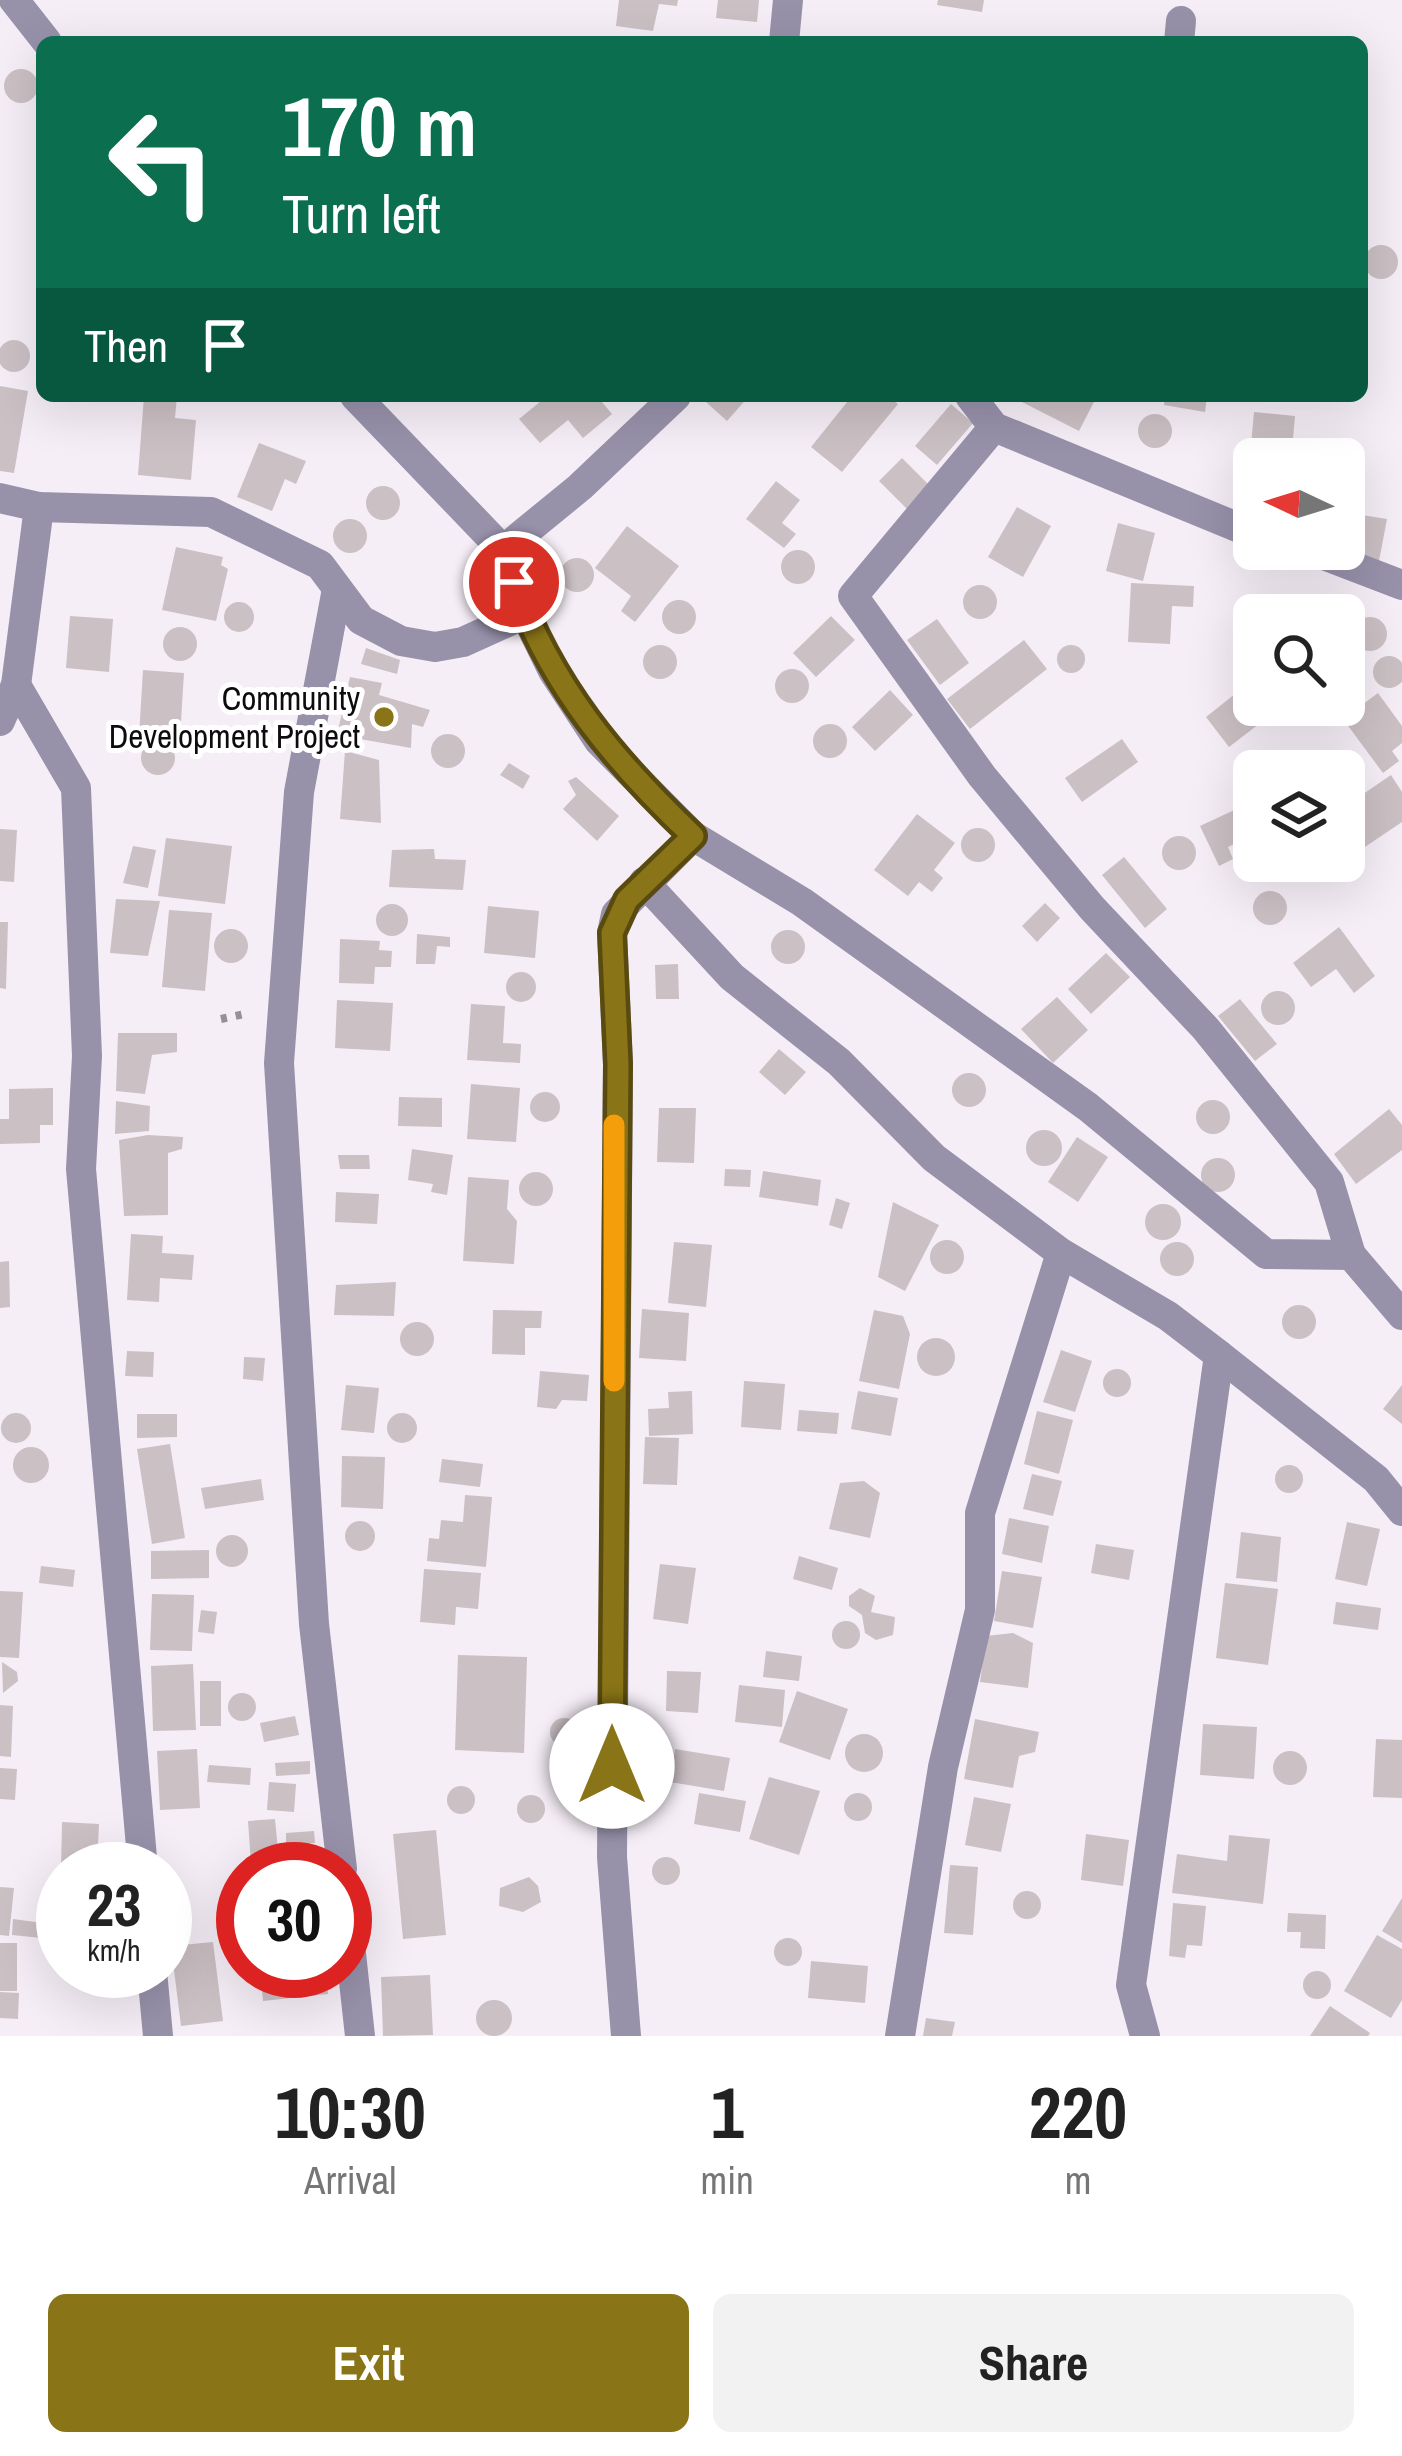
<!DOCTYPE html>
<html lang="en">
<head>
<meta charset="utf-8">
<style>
	body { margin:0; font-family:"Archivo Narrow",sans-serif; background:#f2f2f2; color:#222; height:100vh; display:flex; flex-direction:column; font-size:45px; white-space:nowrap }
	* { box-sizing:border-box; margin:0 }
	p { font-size:39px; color:#767676 }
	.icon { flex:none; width:66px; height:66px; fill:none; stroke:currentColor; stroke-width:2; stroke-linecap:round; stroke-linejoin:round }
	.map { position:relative; height:2036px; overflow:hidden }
	.drawer { display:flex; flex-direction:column; background:#fff; flex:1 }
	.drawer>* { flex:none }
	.top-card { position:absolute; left:36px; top:36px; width:1332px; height:366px; border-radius:18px; box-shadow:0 12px 48px #0002; background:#0b6e4f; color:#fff; overflow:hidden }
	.needle { width:78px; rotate:274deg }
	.tools { position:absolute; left:1233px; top:438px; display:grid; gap:24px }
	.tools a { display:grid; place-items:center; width:132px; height:132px; border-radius:18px; background:#fff; box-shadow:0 12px 48px #0002; font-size:60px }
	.speed { position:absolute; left:36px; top:1842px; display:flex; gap:24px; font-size:60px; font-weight:700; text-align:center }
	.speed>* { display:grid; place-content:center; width:156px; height:156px; border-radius:50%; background:#fff; box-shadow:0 12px 48px #0002; line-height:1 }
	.speed small { font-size:30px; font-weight:400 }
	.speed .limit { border:18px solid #d22; background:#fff; color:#111 }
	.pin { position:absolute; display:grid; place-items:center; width:102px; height:102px; color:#fff; margin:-51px; border:6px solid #fff; border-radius:50%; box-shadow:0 3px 12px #0007 }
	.me { position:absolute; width:132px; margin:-66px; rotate:0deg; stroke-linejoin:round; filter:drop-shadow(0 0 9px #0008) }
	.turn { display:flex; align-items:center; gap:42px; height:252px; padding:0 48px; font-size:54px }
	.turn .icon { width:156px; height:156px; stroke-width:2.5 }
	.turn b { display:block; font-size:84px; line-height:102px }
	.then { display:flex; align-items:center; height:114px; padding:0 48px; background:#0003; gap:24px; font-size:45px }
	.eta { display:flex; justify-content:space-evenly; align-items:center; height:204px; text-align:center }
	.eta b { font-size:72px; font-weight:700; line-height:84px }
	.primary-button { display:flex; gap:24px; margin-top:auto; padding:24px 48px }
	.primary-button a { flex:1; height:138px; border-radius:18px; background:#897417; color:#fff; font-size:48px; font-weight:700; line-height:138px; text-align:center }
	.primary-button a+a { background:#f2f2f2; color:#222 }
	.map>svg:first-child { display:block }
	.building { fill:#cbc0c4 }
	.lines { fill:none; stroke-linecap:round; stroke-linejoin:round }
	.path { stroke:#958f96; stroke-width:8; stroke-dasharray:6 9; stroke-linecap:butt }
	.street { stroke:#9791aa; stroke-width:30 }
	.route-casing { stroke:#594b0f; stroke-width:30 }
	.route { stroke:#897417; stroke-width:21 }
	.slow { stroke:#f59e0b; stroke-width:21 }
	.poi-dot { fill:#897417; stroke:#fff; stroke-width:4.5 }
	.labels { text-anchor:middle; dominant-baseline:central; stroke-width:10; stroke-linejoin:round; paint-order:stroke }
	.poi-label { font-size:33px; fill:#0e0b0e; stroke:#fff; text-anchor:end }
</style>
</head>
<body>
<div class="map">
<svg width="1402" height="2036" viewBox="0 0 1402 2036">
	<rect width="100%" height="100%" fill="#f6eef7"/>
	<g class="building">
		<polygon points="619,0 678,0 677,6 659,4 653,31 616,26"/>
		<polygon points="718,0 759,0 757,22 716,18"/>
		<polygon points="938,0 984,0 982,12 937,5"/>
		<circle cx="21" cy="86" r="17"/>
		<circle cx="1381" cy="262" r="17"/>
		<circle cx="14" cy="356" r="16"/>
		<polygon points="0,386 28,391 14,473 0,471"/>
		<polygon points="144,396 177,396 175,418 196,420 191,480 138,475"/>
		<polygon points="537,396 597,396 612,414 583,438 568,420 540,443 519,419 541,401"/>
		<polygon points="711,396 749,396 727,421 706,402"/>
		<polygon points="852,396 888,396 898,404 842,472 811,447"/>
		<polygon points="1022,396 1097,396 1079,431 1020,401"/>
		<polygon points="1165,396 1207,396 1205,412 1164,405"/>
		<polygon points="951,404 973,423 937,465 915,446"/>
		<polygon points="1254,412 1295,416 1292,450 1251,445"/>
		<circle cx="1155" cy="431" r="17"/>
		<polygon points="259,443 306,461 296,484 285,479 272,511 237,497"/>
		<polygon points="902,458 930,486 907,509 879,481"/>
		<polygon points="1344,459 1358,460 1353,498 1344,497"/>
		<polygon points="776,481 800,500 782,523 796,534 784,548 746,519"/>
		<circle cx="383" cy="503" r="17"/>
		<polygon points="1017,507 1051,526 1023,577 988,557"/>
		<polygon points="1362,515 1387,519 1379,561 1354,556"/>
		<circle cx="350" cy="536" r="17"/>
		<polygon points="1118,523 1155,533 1143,581 1106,571"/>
		<polygon points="627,526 679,566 635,622 621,611 631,596 595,568"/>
		<polygon points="176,547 223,557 221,565 228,569 216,621 162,610"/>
		<circle cx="798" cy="567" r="17"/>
		<circle cx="577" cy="575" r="17"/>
		<polygon points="1131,583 1194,586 1193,607 1172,606 1170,644 1128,642"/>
		<circle cx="980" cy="602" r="17"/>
		<circle cx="679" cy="617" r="17"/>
		<circle cx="239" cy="617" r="15"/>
		<polygon points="70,616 113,619 109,672 66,668"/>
		<polygon points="831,616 855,640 816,677 793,653"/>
		<circle cx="1370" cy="634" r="17"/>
		<polygon points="937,619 969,663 940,685 907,640"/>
		<circle cx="180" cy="644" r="17"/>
		<polygon points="1024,640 1047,669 970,729 947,699"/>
		<circle cx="660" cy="662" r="17"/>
		<circle cx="1071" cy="659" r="14"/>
		<polygon points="366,648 400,660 397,674 361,664"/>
		<circle cx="1389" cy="672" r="16"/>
		<circle cx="792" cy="686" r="17"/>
		<polygon points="143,670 184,673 180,738 139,736"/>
		<polygon points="350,677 382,683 379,695 430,710 423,727 412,724 411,748 337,735"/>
		<polygon points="1245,686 1254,705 1268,717 1229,747 1206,717"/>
		<polygon points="890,690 913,715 875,751 852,727"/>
		<polygon points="1378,693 1402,726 1402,743 1392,751 1399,761 1383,773 1343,719"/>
		<circle cx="830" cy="741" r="17"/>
		<circle cx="448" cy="751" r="17"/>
		<polygon points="1122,739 1138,762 1082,802 1065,778"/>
		<circle cx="158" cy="758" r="17"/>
		<polygon points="345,751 379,760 381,823 340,819"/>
		<polygon points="509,763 530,776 523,789 500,775"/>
		<polygon points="1391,775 1402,792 1402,822 1356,853 1344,835 1344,807"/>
		<polygon points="576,777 619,816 597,841 563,809 576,795 568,781"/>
		<polygon points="1245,805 1254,835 1228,847 1233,859 1219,866 1200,826"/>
		<polygon points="917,814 955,843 934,870 943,878 932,892 919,882 908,896 874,870"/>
		<circle cx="978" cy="845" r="17"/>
		<polygon points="0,829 17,830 14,882 0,881"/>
		<circle cx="1179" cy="853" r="17"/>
		<polygon points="166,838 232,846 225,904 158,896"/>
		<polygon points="133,846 156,850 148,888 123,883"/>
		<polygon points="434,849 435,859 466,860 463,890 389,887 392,850"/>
		<polygon points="1124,857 1167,909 1145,928 1102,875"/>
		<circle cx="1270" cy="908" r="17"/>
		<polygon points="116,899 160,901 148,956 110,953"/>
		<polygon points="1045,903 1060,918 1037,942 1022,926"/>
		<circle cx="392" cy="920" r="16"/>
		<polygon points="488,906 539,911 535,958 484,953"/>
		<polygon points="169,910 212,913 205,991 162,987"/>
		<polygon points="0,922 8,922 6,989 0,988"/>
		<polygon points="1339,927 1375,976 1354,993 1336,969 1311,987 1293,963"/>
		<circle cx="231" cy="946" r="17"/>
		<circle cx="788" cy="947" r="17"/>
		<polygon points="417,934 450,937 450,947 437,946 435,964 416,964"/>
		<polygon points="340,939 380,941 379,950 392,951 391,967 375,967 374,984 339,983"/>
		<polygon points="1106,953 1130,977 1091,1014 1068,989"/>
		<polygon points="678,964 679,999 656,999 655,965"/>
		<circle cx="521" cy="987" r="15"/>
		<circle cx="1278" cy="1008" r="17"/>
		<polygon points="1057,997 1088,1030 1053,1063 1021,1029"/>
		<polygon points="1240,999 1277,1044 1255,1061 1218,1016"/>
		<polygon points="337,1000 393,1003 390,1051 335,1048"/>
		<polygon points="471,1004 505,1006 503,1043 521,1044 520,1063 467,1060"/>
		<polygon points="118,1033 177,1033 177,1052 152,1055 145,1094 116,1091"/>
		<polygon points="779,1049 806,1072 785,1095 759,1072"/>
		<circle cx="969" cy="1090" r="17"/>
		<polygon points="471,1084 520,1088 516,1142 467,1139"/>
		<polygon points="53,1088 53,1125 40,1125 40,1143 0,1144 0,1119 9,1119 9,1089"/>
		<circle cx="545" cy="1107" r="15"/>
		<polygon points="399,1097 442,1098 442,1127 398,1126"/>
		<circle cx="1213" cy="1117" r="17"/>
		<polygon points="116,1101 150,1106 149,1131 115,1134"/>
		<polygon points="659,1108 696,1108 694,1163 657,1162"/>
		<polygon points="1389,1109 1402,1125 1402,1150 1356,1184 1334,1154"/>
		<circle cx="1044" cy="1148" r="18"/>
		<polygon points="148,1135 183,1137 182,1149 168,1153 168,1215 124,1216 119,1140"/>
		<polygon points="1077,1137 1108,1157 1078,1202 1048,1182"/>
		<polygon points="412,1149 453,1155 447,1195 431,1192 433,1184 408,1180"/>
		<polygon points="338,1155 369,1155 370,1169 340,1169"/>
		<circle cx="1218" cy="1175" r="17"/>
		<polygon points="725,1169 751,1170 750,1187 724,1186"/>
		<polygon points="763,1171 821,1180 818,1206 759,1197"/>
		<circle cx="536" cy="1189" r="17"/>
		<polygon points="468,1177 509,1180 507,1209 517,1221 514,1264 463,1261"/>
		<polygon points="336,1192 379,1194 377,1224 335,1222"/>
		<polygon points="836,1198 850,1203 842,1229 829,1225"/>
		<polygon points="893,1202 939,1225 905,1291 878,1277"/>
		<circle cx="1163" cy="1222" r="18"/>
		<polygon points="131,1234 163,1236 162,1253 194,1255 192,1280 160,1278 159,1302 127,1300"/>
		<circle cx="947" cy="1257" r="17"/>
		<circle cx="1177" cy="1259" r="17"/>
		<polygon points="674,1242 712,1245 706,1307 668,1303"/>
		<polygon points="9,1261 10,1307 0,1308 0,1262"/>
		<polygon points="396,1282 394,1316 334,1315 336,1285"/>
		<circle cx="1299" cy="1322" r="17"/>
		<polygon points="642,1309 689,1313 686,1361 639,1358"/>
		<polygon points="493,1310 542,1311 541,1328 525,1328 525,1355 492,1354"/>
		<polygon points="874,1310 903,1316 910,1334 899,1389 859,1381"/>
		<circle cx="417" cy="1339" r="17"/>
		<circle cx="936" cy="1357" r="19"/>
		<polygon points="1061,1350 1092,1361 1075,1412 1043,1402"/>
		<polygon points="127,1351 154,1352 153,1377 125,1376"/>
		<polygon points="244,1357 265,1358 263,1381 243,1379"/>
		<circle cx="1117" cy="1383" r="14"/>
		<polygon points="540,1371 589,1375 587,1401 562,1400 556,1409 537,1407"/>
		<polygon points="744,1381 785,1384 781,1430 741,1427"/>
		<polygon points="346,1385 379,1388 374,1433 341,1430"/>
		<polygon points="1402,1385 1402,1424 1383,1409"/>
		<polygon points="692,1391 693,1434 649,1436 648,1409 669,1408 668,1392"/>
		<polygon points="858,1391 898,1398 891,1436 851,1429"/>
		<polygon points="799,1410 839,1413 837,1434 797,1431"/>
		<polygon points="1037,1411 1073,1420 1059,1474 1024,1464"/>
		<circle cx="402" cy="1428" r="15"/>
		<circle cx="16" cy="1428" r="15"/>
		<polygon points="137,1414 177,1414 177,1437 137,1438"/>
		<polygon points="645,1437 679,1438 677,1485 643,1484"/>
		<polygon points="170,1444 185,1538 152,1544 137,1449"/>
		<circle cx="31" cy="1465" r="18"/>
		<polygon points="342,1456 385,1457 383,1509 341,1507"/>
		<polygon points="442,1459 483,1464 480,1487 439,1482"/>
		<circle cx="1289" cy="1479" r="14"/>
		<polygon points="1032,1474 1062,1481 1053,1516 1023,1509"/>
		<polygon points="261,1479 264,1500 205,1509 201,1488"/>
		<polygon points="864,1481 880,1493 870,1538 829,1529 840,1483"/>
		<polygon points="465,1495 492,1497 486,1567 427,1561 429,1538 439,1539 441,1520 463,1522"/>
		<polygon points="1009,1518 1049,1526 1042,1563 1002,1554"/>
		<circle cx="360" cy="1536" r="15"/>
		<polygon points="1347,1522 1380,1529 1367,1586 1335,1579"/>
		<polygon points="1241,1532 1281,1537 1277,1582 1236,1578"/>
		<circle cx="232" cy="1551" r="16"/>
		<polygon points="1096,1544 1134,1550 1129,1580 1091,1573"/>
		<polygon points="209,1550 209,1578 151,1579 151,1551"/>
		<polygon points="799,1556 838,1568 832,1590 793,1579"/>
		<polygon points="660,1564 696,1568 688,1624 653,1619"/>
		<polygon points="41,1566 75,1570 73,1587 39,1583"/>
		<polygon points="424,1569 481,1573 478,1609 456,1607 455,1625 420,1622"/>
		<polygon points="1002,1571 1042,1577 1033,1628 994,1621"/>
		<polygon points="1225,1583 1278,1589 1268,1665 1216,1658"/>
		<polygon points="860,1588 875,1596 871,1612 895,1617 893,1635 876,1640 865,1633 862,1615 849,1606 849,1596"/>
		<polygon points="0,1591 23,1592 19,1658 0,1657"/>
		<polygon points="152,1594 194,1595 192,1651 150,1650"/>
		<polygon points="1336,1602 1381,1608 1378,1630 1333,1624"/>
		<polygon points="201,1610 217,1612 214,1634 198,1632"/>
		<circle cx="846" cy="1635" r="14"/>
		<polygon points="1013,1633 1033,1643 1028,1688 980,1682 986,1636"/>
		<polygon points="766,1651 802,1656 799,1681 763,1677"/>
		<polygon points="458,1655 527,1657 524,1753 455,1750"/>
		<polygon points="2,1662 17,1672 18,1681 3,1693"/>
		<polygon points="193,1664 196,1730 153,1731 151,1666"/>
		<polygon points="667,1671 701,1672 698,1713 666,1711"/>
		<rect x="200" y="1681" width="21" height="45"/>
		<polygon points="739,1685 785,1690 782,1727 735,1722"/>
		<polygon points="797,1691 848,1709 830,1760 779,1742"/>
		<circle cx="242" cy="1707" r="14"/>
		<polygon points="0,1705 13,1706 11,1757 0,1756"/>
		<polygon points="295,1716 299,1735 264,1742 260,1723"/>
		<circle cx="564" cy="1732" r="14"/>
		<polygon points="975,1719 1039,1732 1035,1752 1019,1756 1013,1788 964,1779"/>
		<polygon points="1203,1724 1257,1727 1254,1779 1200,1775"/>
		<circle cx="864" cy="1753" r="19"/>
		<polygon points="1376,1739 1402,1740 1402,1798 1373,1797"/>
		<polygon points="197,1749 200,1808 160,1810 157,1751"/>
		<polygon points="675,1749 730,1758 724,1791 670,1782"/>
		<circle cx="1290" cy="1768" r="17"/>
		<polygon points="310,1761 310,1774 276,1776 275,1763"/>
		<polygon points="209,1765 251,1768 250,1785 207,1782"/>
		<polygon points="0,1768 17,1769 15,1800 0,1799"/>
		<polygon points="769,1777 820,1791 799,1855 749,1839"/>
		<polygon points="269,1782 296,1784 294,1812 267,1810"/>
		<circle cx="461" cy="1800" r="14"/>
		<polygon points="699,1793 746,1801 740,1832 694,1824"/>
		<circle cx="858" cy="1807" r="14"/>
		<circle cx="531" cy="1809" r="14"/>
		<polygon points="974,1797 1011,1804 1001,1852 965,1845"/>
		<polygon points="275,1819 279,1861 251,1863 248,1821"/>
		<polygon points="62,1822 99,1824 97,1869 61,1869"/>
		<polygon points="436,1830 446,1935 403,1939 393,1834"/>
		<polygon points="314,1831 315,1843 286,1845 286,1833"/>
		<polygon points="1086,1834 1129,1840 1123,1886 1081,1880"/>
		<polygon points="1229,1835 1270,1839 1263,1904 1172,1893 1177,1854 1227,1861"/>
		<polygon points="319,1849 322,1869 293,1869 291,1855"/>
		<circle cx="666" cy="1871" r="14"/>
		<polygon points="950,1865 978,1867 973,1935 944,1933"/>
		<polygon points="529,1877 538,1886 541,1902 523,1912 499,1906 500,1888"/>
		<polygon points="0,1887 14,1888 9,1936 0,1935"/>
		<circle cx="1027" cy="1905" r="14"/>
		<polygon points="1402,1898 1402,1943 1382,1931"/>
		<polygon points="1173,1903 1206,1906 1202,1946 1187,1945 1185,1958 1169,1956"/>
		<polygon points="1288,1913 1326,1915 1325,1949 1300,1948 1301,1932 1287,1932"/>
		<polygon points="13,1919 43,1923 41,1938 12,1935"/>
		<polygon points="1377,1935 1402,1949 1402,2000 1391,2018 1344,1991"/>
		<circle cx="788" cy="1952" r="14"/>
		<polygon points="213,1942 223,2021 181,2026 171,1946"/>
		<rect x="0" y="1943" width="17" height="48"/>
		<polygon points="811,1961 868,1966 865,2003 808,1998"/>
		<polygon points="260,1971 326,1971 328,1994 263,2001"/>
		<circle cx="1317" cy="1985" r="14"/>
		<polygon points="430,1975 433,2035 383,2036 381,1977"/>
		<polygon points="0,1992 19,1993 18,2019 0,2018"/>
		<circle cx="494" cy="2018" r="18"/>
		<polygon points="1330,2006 1370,2033 1368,2036 1310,2036"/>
		<polygon points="926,2018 955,2022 952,2036 923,2036"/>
	</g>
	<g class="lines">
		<polyline class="path" points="221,1019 249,1013"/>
		<g class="street">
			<polyline points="14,0 47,42"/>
			<polyline points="784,42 788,0"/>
			<polyline points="1179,42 1181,21"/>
			<polyline points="355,396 503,550 525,614 553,671 599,741 693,836"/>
			<polyline points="970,396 994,427 1254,534"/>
			<polyline points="994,427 853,596 982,776 1092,908 1206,1029 1329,1182 1351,1255"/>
			<polyline points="0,498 39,507 211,512 320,565 361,620 401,641 435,647 463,642 525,614"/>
			<polyline points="1308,549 1402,585"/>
			<polyline points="503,550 580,487 676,396"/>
			<polyline points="337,589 299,792 279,1063 314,1624 342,1869"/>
			<polyline points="16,685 76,788 87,1056 81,1169 143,1869"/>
			<polyline points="0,721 16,685 39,507"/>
			<polyline points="644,882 732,977 839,1062 934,1158 1061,1253 1168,1316 1219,1355 1131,1985 1145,2036"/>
			<polyline points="1219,1355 1376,1479 1402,1511"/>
			<polyline points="345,1899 360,2036"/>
			<polyline points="152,1971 158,2036"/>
			<polyline points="626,2036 612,1857 618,1064 612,933 616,914 693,836 802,902 1088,1107 1266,1254 1351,1255 1402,1315"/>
			<polyline points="900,2036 943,1767 980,1610 980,1513 1061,1253"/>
		</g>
	</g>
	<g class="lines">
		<defs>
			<path id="route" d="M514 582C550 685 615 762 693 836L627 900 612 933 618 1064 612 1766"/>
		</defs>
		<use href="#route" class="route-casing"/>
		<use href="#route" class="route"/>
		<polyline class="slow" points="614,1381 614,1125"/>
	</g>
	<circle class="poi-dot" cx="384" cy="717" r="12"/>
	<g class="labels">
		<g class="poi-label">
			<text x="360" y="698">Community<tspan x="360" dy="38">Development Project</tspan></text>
		</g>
	</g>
</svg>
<div class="tools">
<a><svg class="needle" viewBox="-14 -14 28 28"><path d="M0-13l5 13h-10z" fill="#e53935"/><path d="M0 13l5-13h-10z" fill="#767676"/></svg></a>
<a><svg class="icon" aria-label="search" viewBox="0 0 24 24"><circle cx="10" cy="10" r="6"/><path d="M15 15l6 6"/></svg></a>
<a><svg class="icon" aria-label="layers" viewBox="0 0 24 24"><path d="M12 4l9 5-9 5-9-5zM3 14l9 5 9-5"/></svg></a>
</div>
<div class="speed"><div>23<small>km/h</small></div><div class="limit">30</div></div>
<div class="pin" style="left:514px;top:582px;background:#d93025"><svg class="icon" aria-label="arrive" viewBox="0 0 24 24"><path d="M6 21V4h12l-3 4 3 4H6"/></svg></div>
<svg class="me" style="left:612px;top:1766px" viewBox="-20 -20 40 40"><circle r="19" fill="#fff"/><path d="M0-13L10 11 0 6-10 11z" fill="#897417"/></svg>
<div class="top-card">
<div class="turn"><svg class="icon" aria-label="left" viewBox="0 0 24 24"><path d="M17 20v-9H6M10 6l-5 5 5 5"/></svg><div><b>170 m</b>Turn left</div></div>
<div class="then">Then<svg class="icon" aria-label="arrive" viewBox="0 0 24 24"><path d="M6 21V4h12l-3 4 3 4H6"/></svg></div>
</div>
</div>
<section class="drawer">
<div class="eta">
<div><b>10:30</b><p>Arrival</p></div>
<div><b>1</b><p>min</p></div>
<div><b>220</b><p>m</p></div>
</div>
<div class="primary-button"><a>Exit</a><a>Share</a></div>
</section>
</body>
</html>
